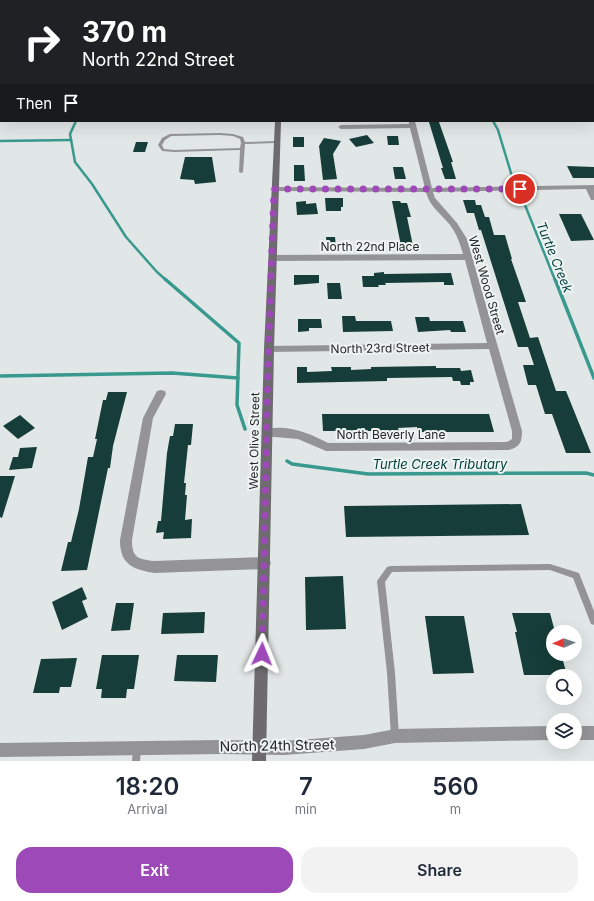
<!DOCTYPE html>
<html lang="en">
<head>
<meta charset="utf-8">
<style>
	body { margin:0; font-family:Inter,sans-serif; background:#f2f2f3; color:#1f2937; height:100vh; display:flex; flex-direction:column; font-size:15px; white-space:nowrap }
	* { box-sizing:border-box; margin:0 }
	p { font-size:13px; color:#747a83 }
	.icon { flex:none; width:22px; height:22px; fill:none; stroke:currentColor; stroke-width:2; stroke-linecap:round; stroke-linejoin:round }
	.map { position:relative; height:761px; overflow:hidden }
	.details { display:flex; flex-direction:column; background:#fff; flex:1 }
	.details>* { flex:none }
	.top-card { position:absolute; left:0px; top:0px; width:594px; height:122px; box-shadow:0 4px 16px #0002; background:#202124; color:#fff; overflow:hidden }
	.needle { width:26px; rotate:268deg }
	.tools { position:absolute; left:546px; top:625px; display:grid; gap:8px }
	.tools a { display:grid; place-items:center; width:36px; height:36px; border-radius:50%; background:#fff; box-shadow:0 4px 16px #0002; font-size:20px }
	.pin { position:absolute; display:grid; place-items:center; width:34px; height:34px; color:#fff; margin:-17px; border:2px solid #fff; border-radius:50%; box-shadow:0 1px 4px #0007 }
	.me { position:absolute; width:44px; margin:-22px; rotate:2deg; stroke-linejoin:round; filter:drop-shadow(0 0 3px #0008) }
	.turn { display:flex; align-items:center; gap:14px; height:84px; padding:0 16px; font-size:18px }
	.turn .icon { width:52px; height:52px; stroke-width:2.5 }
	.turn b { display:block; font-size:28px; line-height:34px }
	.then { display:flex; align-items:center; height:38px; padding:0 16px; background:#0003; gap:8px; font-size:15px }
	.eta { display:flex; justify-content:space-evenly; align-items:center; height:68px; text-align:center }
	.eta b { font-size:24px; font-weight:600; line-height:28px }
	.button { display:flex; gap:8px; margin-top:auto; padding:8px 16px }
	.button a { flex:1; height:46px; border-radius:16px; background:#9d49b8; color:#fff; font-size:16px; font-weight:600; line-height:46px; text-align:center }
	.button a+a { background:#f2f2f3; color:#1f2937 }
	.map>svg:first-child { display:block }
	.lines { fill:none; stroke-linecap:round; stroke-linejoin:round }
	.stream-far1 { stroke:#39998e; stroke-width:2.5 }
	.stream { stroke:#39998e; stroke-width:3.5 }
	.building { fill:#163d39 }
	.service { fill:#949395; fill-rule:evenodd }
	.minor { fill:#949395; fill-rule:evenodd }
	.tertiary { fill:#949395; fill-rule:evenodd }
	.secondary { fill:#6d6b6e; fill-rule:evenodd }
	.route { stroke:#9d49b8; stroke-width:7; stroke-dasharray:0 12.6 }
	.labels { text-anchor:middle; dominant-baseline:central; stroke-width:4; stroke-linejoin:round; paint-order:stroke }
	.street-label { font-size:12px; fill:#252726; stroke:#eef4f3 }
	.water-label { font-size:13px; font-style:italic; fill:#013e39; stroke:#eef4f3 }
	.near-street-label { font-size:14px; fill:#252726; stroke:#eef4f3 }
</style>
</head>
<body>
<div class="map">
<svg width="594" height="761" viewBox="0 0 594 761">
	<rect width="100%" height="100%" fill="#e1e7e6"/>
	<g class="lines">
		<g class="stream-far1">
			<polyline points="76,121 70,134 75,162 92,184 126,237 157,272 166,280"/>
			<polyline points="493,121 498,130 514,183 523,200 555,280"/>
			<polyline points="0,141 71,140"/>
		</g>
		<g class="stream">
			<polyline points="165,279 239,343 237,405 245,429"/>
			<polyline points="555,279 594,378"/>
			<polyline points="0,376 172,373 238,378"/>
			<polyline points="287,461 292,464 368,474 586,473 594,475"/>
		</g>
	</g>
	<g class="building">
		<polygon points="429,122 439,122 453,162 451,162 456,179 445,179 441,168 443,168"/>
		<polygon points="367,135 374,143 356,147 349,139"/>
		<polygon points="387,136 398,136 399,145 388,145"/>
		<rect x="293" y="137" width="11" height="10"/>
		<polygon points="324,138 341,141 333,154 337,179 323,180 319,146"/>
		<polygon points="136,142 148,142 145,152 133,152"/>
		<polygon points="185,157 212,157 216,182 195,184 194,180 180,179"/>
		<polygon points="294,165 304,165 305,181 294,181"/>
		<polygon points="567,166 594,167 594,178 573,178"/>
		<polygon points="393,167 403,167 406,179 395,179"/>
		<polygon points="325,198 343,198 343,207 341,207 341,211 326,211"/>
		<polygon points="463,200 475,200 476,205 481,205 485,217 489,217 494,235 505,235 512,259 511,259 526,302 518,302 530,338 538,337 556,391 566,391 591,453 566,453 552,414 545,414 536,385 528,385 523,365 534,365 528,347 518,347 481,230 479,230 474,213 467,213"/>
		<polygon points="306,201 306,204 316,203 318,214 297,215 296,202"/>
		<polygon points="392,201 400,201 401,203 407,203 411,217 407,217 413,246 401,246"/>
		<polygon points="559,214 581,214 594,240 571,241"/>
		<polygon points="326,237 335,237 336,247 327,247"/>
		<polygon points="384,272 384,274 451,273 454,285 444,285 444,282 385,283 386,285 378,285 379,287 363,287 362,276 374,276 374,273"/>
		<polygon points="294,275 319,275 319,283 294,285"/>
		<polygon points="327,283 340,283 342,299 328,299"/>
		<polygon points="342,316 355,316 356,321 391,321 393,331 343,332"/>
		<polygon points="415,317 429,317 430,321 463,321 466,332 451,332 450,330 418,332"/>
		<polygon points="298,319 321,319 322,328 309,328 309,331 298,332"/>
		<polygon points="436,366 436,368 460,368 461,371 471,370 474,382 470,382 470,385 461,385 460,381 453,381 452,377 387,378 387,381 297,383 297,367 307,367 307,372 332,371 331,367 351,367 351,370 371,369 371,367"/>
		<polygon points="108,392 127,392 113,446 110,468 108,468 87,570 61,571 68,542 71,542 79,509 88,457 93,457 97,439 95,439 103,400 106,400"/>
		<polygon points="322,414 489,414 494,432 418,432 417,427 398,428 399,431 323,431"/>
		<polygon points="20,415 35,428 18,439 3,426"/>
		<polygon points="175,424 193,424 191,445 188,445 184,483 186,483 185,495 187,495 185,520 192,519 191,538 163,539 164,532 156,533 158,521 161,521 167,453 170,436 173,436"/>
		<polygon points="37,447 32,468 9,470 13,457 18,457 20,448"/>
		<polygon points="0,476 15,476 2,518 0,517"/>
		<polygon points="521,504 529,535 346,537 344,506"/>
		<polygon points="343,576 346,629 306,630 305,577"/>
		<polygon points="82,587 87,599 82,601 88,617 62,630 52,602"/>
		<polygon points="116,603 134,603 130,630 111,631"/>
		<polygon points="205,612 204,633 161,634 163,613"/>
		<polygon points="512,613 550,613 555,632 553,632 553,654 561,654 567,675 524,675 515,632 517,632"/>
		<polygon points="425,616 464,616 474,673 433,674"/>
		<polygon points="102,655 139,655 134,689 127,689 126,698 101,698 102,689 96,689"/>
		<polygon points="177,655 218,655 216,682 174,681"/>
		<polygon points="77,658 71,687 60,687 59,693 33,693 41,659"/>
	</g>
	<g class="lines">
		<g class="service">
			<polygon points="50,0 54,0 53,1 49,1"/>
			<rect x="90" y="0" width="4" height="1"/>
			<rect x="146" y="0" width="4" height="1"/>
			<rect x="167" y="0" width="4" height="1"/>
			<rect x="487" y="0" width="4" height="1"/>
			<path d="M220 133 233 134 243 137 245 142 277 141 279 142 277 143 245 144 243 172 241 173 239 172 240 150 174 152 162 151 158 145 162 138 170 134ZM220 135 233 136 240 139 241 143 240 148 174 150 164 149 162 145 165 140 171 136Z"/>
			<polygon points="550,564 579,573 594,611 594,625 591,624 573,578 550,570 392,572 385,582 395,673 399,736 398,739 395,740 392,739 391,736 387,673 377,581 387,567 390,566"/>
			<polygon points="137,745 140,746 141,749 140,761 132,761 133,749 134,746"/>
		</g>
		<g class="minor">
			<path d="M409 121H415L432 188 594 185V200H591L586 189 433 192 435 198 457 223 467 239 522 431C522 442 520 447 509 450L326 451 298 439 263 436 262 433 263 430C284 423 310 433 328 443L507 442 512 439V431L489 349 269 352 264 349 269 346 487 343 465 260 273 261 269 258 273 255 463 254C460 244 457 234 450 225 442 215 429 206 426 192L274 191 270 189 274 187 425 188 410 128 341 129 338 127 341 125 409 124Z"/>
			<path d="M161 390 165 391 166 394 153 418 132 540C132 558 138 559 154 561L265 557 269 559 271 563 269 567 265 569 154 573C132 569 120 564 120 540L143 418 157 391Z"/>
		</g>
		<g class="tertiary">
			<polygon points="553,726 553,740 395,743 364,749 284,755 221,754 0,757 0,743 221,740 284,741 364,735 395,729"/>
			<rect x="575" y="726" width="19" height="14"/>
		</g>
		<g class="secondary">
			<polygon points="0,0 3,1 1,1 1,4"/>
			<polygon points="194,0 281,0 193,1"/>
			<polygon points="301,0 473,0 472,1"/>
			<polygon points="492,0 594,0 594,2 493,1"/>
			<polygon points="275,121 281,121 274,349 266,761 252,761 264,349"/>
		</g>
	</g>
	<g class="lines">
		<polyline class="route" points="262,654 268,363 274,189 520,189"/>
	</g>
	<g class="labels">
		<g class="street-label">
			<text x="370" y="246">North 22nd Place</text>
			<text transform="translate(487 285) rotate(74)">West Wood Street</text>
			<text transform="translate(380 348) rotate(-1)">North 23rd Street</text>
			<text x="391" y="434">North Beverly Lane</text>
			<text transform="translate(254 441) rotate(-89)">West Olive Street</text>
		</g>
		<g class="water-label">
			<text transform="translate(555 257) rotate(68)">Turtle Creek</text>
			<text x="440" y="464">Turtle Creek Tributary</text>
		</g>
		<g class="near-street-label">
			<text transform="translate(277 745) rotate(-1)">North 24th Street</text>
		</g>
	</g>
</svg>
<div class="tools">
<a><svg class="needle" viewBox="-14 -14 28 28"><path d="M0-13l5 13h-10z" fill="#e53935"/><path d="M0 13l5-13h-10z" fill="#747a83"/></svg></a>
<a><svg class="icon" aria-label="search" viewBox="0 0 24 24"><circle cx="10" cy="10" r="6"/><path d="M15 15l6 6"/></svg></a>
<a><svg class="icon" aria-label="layers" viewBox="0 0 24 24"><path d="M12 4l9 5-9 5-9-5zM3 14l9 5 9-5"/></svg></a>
</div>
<div class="pin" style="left:520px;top:189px;background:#d93025"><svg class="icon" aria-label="arrive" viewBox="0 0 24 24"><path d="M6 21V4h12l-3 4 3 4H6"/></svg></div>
<svg class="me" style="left:262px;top:654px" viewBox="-20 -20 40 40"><path d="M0-17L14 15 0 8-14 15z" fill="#9d49b8" stroke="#fff" stroke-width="4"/></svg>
<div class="top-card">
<div class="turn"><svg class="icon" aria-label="right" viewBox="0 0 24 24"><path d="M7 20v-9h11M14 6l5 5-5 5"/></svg><div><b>370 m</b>North 22nd Street</div></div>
<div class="then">Then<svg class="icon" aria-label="arrive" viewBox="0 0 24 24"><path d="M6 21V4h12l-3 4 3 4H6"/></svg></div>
</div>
</div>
<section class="details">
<div class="eta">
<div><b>18:20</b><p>Arrival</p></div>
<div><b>7</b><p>min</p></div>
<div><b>560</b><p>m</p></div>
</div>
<div class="button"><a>Exit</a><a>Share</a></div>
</section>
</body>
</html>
